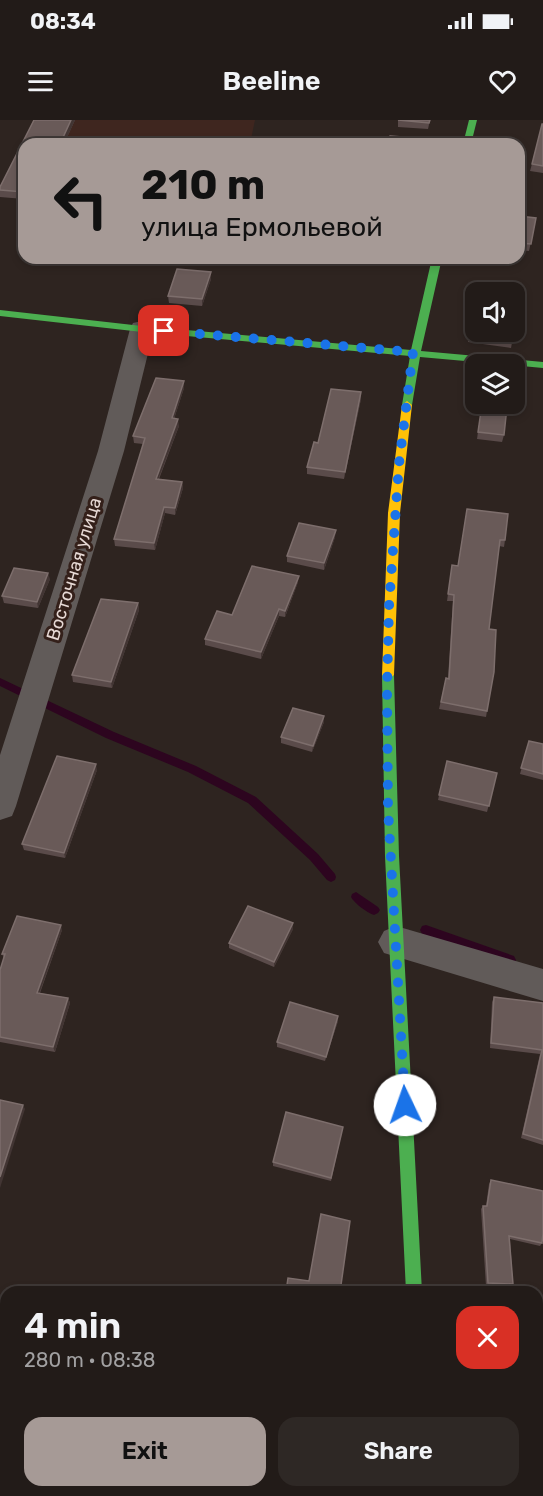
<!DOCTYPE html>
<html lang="en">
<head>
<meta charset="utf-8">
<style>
	body { margin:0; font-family:Rubik,sans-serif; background:#2e2825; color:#f1f3f6; height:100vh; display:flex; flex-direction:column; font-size:22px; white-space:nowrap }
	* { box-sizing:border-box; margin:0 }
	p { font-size:20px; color:#a2a1a2 }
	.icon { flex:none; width:33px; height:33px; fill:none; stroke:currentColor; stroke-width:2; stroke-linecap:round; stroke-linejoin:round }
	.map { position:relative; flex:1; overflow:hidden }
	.details { position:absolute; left:0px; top:1166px; width:543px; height:212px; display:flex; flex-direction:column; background:#221b18; border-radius:18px 18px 0 0; box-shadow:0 3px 9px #0003,0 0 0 2px #3f3937 }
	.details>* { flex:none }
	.banner { position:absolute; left:18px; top:18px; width:507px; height:126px; border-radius:18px; box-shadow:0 3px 9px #0003,0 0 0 2px #3f3937; background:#a69a96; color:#111; overflow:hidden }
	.buttons { position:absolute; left:465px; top:162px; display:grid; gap:12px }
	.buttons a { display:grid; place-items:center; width:60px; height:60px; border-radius:12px; background:#221b18; box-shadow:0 3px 9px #0003,0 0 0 2px #3f3937; font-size:30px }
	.pin { position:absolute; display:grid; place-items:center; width:51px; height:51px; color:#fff; margin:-26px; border-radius:12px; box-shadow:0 3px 9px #0006 }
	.me { position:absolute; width:66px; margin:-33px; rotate:357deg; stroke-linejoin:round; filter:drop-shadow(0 0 4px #0008) }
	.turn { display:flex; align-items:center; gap:21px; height:126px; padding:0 24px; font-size:27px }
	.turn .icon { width:78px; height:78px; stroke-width:2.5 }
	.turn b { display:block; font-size:42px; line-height:51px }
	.round { display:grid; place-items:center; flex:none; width:63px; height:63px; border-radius:18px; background:#2e2825 }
	.overview { display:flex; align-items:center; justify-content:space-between; height:102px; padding:0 24px }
	h1 { font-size:36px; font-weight:600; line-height:45px }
	.cta { display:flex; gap:12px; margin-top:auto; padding:12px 24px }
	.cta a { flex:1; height:69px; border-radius:18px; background:#a69a96; color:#111; font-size:24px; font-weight:600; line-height:69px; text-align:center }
	.cta a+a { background:#2e2825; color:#f1f3f6 }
	.status { display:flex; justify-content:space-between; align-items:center; height:42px; padding:0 30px; background:#221b18; direction:ltr }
	.status svg { height:16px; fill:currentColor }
	header { display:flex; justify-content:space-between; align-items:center; height:78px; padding:0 24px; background:#221b18; font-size:27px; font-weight:600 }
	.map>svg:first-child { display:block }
	.built { fill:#3f261f }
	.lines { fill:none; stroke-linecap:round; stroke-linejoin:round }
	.stream { fill:#2d051f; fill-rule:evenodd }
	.street { fill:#615b59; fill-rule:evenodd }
	.fast { fill:#4caf50; fill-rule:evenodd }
	.slow { fill:#ffc107; fill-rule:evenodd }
	.wall { fill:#5a4b4a }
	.shaded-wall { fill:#423533 }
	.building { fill:#695a58; stroke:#7d6e6c; stroke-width:1.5 }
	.route { stroke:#1a73e8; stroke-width:10; stroke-dasharray:0 18 }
	.labels { text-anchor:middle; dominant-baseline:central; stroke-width:6; stroke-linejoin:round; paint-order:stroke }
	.street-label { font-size:18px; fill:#e7d9d5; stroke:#34201a }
</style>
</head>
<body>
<div class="status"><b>08:34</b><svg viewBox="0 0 49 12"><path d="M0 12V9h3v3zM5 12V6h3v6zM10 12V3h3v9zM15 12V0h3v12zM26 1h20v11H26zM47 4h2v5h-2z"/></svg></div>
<header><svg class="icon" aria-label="menu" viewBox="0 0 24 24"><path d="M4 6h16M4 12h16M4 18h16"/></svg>Beeline<svg class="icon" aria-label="heart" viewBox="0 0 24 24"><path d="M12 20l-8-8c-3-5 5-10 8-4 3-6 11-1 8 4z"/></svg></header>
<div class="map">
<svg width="543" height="1376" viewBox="0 0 543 1376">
	<rect width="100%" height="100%" fill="#2e2420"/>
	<polygon class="built" points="38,0 255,0 250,24 25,24"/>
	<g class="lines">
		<g class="stream">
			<polygon points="0,558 114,612 196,646 256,677 318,734 335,754 336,757 335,760 331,762 327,760 310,740 248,683 188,652 106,618 0,566"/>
			<path d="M356 772 378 787 380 790 378 793 374 795C366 792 355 784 351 777L352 774Z"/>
			<polygon points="426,805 514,836 516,840 514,844 510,845 422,814 420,810 422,806"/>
		</g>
		<g class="street">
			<polygon points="142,201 151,203 154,209 124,331 16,686 12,696 0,700 0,635 98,331 130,209 133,203"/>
			<polygon points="396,806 543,849 543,881 384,833 378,822 384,811"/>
		</g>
		<g class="fast">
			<polygon points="469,0 477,0 471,24 463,24"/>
			<polygon points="432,138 442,138 421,231 543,242 543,248 420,237 412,285 407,289 402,285 410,236 142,212 0,196 0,190 142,206 411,230"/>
			<polygon points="388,550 394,555 399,736 422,1172 406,1172 385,736 382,555"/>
			<polygon points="415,1371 433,1371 434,1376 416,1376"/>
		</g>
		<polygon class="slow" points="407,281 412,285 400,393 394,555 388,560 382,555 388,393 402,285"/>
	</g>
	<g class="wall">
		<polygon points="34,0 75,0 64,24 24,24 24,79 0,77 0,67"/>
		<polygon points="398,0 430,0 428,9 398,7"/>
		<polygon points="543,4 543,53 530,51"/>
		<polygon points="519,96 536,98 529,131 519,130"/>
		<polygon points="335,138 383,138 381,146 335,142"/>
		<polygon points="211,152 211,159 202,186 169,183 168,176"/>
		<polygon points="474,188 514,212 511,228 468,222"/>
		<polygon points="184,268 174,299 179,306 159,359 182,362 183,368 175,395 165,393 155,430 115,426 114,419 143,324 134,323 133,316"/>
		<polygon points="361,272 361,279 344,359 307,354 307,347 318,323"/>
		<polygon points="482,284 504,315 502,322 477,319"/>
		<polygon points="467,389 505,420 504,427 499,426 489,509 487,591 486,597 439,589 446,558 448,558 453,481 447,481 452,445 458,446"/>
		<polygon points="335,417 324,450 287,442 287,436"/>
		<polygon points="50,459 38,488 4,483 2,476"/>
		<polygon points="298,462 285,497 279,496 261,539 205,525 205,519 232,495"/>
		<polygon points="138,483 139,490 112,568 73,562 72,555"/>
		<polygon points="324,602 312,632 281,623 281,617"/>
		<polygon points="529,621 543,624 543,660 520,654"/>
		<polygon points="447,641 497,653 487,692 438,680"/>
		<polygon points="97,650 65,738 24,730 22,724"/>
		<polygon points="293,809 274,847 229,828 229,823"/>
		<polygon points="62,810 40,873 68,878 70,883 55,932 0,922 0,850 4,838 2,834"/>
		<polygon points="494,877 543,883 543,1025 521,1018 540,934 490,928 492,882"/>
		<polygon points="338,901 325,941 277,927 277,922"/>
		<polygon points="343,1007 331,1061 273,1046 273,1042"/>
		<polygon points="491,1060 542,1123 540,1126 510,1119 513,1164 511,1167 486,1166 481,1089 483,1086 486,1086 489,1064"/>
	</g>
	<g class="shaded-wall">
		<polygon points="71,0 75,0 64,24 60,24"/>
		<polygon points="211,152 211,159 202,186 202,179"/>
		<polygon points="184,261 184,268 172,305 172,298"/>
		<polygon points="361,272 361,279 344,359 345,352"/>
		<polygon points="178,299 179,306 156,365 156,359"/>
		<polygon points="182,362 183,368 175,395 175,388"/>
		<polygon points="164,387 165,393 155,430 154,423"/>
		<polygon points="336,410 335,417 324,450 324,443"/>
		<polygon points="48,453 50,459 38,488 37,482"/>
		<polygon points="299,456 298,462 285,497 285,491"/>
		<polygon points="138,483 139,490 112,568 111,562"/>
		<polygon points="279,489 279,496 261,539 261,532"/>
		<polygon points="324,596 324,602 312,632 313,626"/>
		<polygon points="96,644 97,650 65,738 64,733"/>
		<polygon points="293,803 293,809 274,847 274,842"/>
		<polygon points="61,805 62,810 38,877 37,873"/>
		<polygon points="68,878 70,883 55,932 53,927"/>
		<polygon points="338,896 338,901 325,941 326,937"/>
		<polygon points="23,985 25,989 0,1068 0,1057"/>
	</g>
	<g class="building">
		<polygon points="34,0 71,0 60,24 24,24 24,72 0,70 0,67"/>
		<polygon points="398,0 430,0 429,3"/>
		<polygon points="542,4 543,4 543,46 532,44"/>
		<polygon points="390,16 415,18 414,24 388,24"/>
		<polygon points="519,96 536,98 531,124 519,123"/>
		<polygon points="177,149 211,152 202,179 168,176"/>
		<polygon points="474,188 476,188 476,212 514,212 512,221 469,216"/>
		<polygon points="514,193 516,193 514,206"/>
		<polygon points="156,258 184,261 172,298 178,299 156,359 182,362 175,388 164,387 154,423 114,419 145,318 133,316"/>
		<polygon points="331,269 361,272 345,352 307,347 314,322 318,323"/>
		<polygon points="482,284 507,287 504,315 478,312"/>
		<polygon points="467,389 508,394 505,420 500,420 489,509 496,510 494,552 487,591 441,582 446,558 449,559 454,475 448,474 452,445 458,446"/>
		<polygon points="299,403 336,410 324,443 287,436"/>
		<polygon points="252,446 299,456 285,491 279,489 261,532 205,519 217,491 232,495"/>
		<polygon points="14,448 48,453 37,482 2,476"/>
		<polygon points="101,479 138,483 111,562 72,555"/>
		<polygon points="293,588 324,596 313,626 281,617"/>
		<polygon points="529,621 543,624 543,654 521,648"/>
		<polygon points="57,636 96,644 64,733 22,724"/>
		<polygon points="447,641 497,653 489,686 439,675"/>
		<polygon points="248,786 293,803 274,842 229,823"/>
		<polygon points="17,796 61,805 37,873 68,878 53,927 0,917 0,850 5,834 2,834"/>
		<polygon points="494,877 543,883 543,1020 523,1014 542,930 491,923"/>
		<polygon points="290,882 338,896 326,937 277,922"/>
		<polygon points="0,980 23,985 0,1057"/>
		<polygon points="286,992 343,1007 331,1058 273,1042"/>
		<polygon points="491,1060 543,1071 543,1113 542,1123 509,1116 513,1164 488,1163 483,1086 487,1086"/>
		<polygon points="321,1094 350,1101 340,1172 286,1172 288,1158 309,1161"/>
		<rect x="537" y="1216" width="6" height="81"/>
	</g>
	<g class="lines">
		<polyline class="route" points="164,211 413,232 399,344 389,486 387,569 388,688 405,985"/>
	</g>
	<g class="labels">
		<g class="street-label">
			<text transform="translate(74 449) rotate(-73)">Восточная улица</text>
		</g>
	</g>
</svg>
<div class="buttons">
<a><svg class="icon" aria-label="sound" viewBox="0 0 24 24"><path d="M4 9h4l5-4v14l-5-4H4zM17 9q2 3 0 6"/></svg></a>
<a><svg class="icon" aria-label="layers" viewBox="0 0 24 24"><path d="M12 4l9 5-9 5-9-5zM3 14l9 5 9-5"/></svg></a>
</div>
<div class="pin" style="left:164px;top:211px;background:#d93025"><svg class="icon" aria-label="arrive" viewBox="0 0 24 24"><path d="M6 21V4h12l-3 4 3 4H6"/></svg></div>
<svg class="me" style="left:405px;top:985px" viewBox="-20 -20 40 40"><circle r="19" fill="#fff"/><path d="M0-13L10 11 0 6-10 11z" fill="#1a73e8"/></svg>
<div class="banner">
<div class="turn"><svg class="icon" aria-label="left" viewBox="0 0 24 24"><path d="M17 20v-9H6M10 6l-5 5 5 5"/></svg><div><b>210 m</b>улица Ермольевой</div></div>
</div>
<section class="details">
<div class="overview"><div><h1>4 min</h1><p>280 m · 08:38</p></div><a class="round" style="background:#d93025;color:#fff"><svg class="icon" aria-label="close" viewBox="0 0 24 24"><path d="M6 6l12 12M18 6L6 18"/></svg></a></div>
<div class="cta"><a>Exit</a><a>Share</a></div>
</section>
</div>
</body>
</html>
